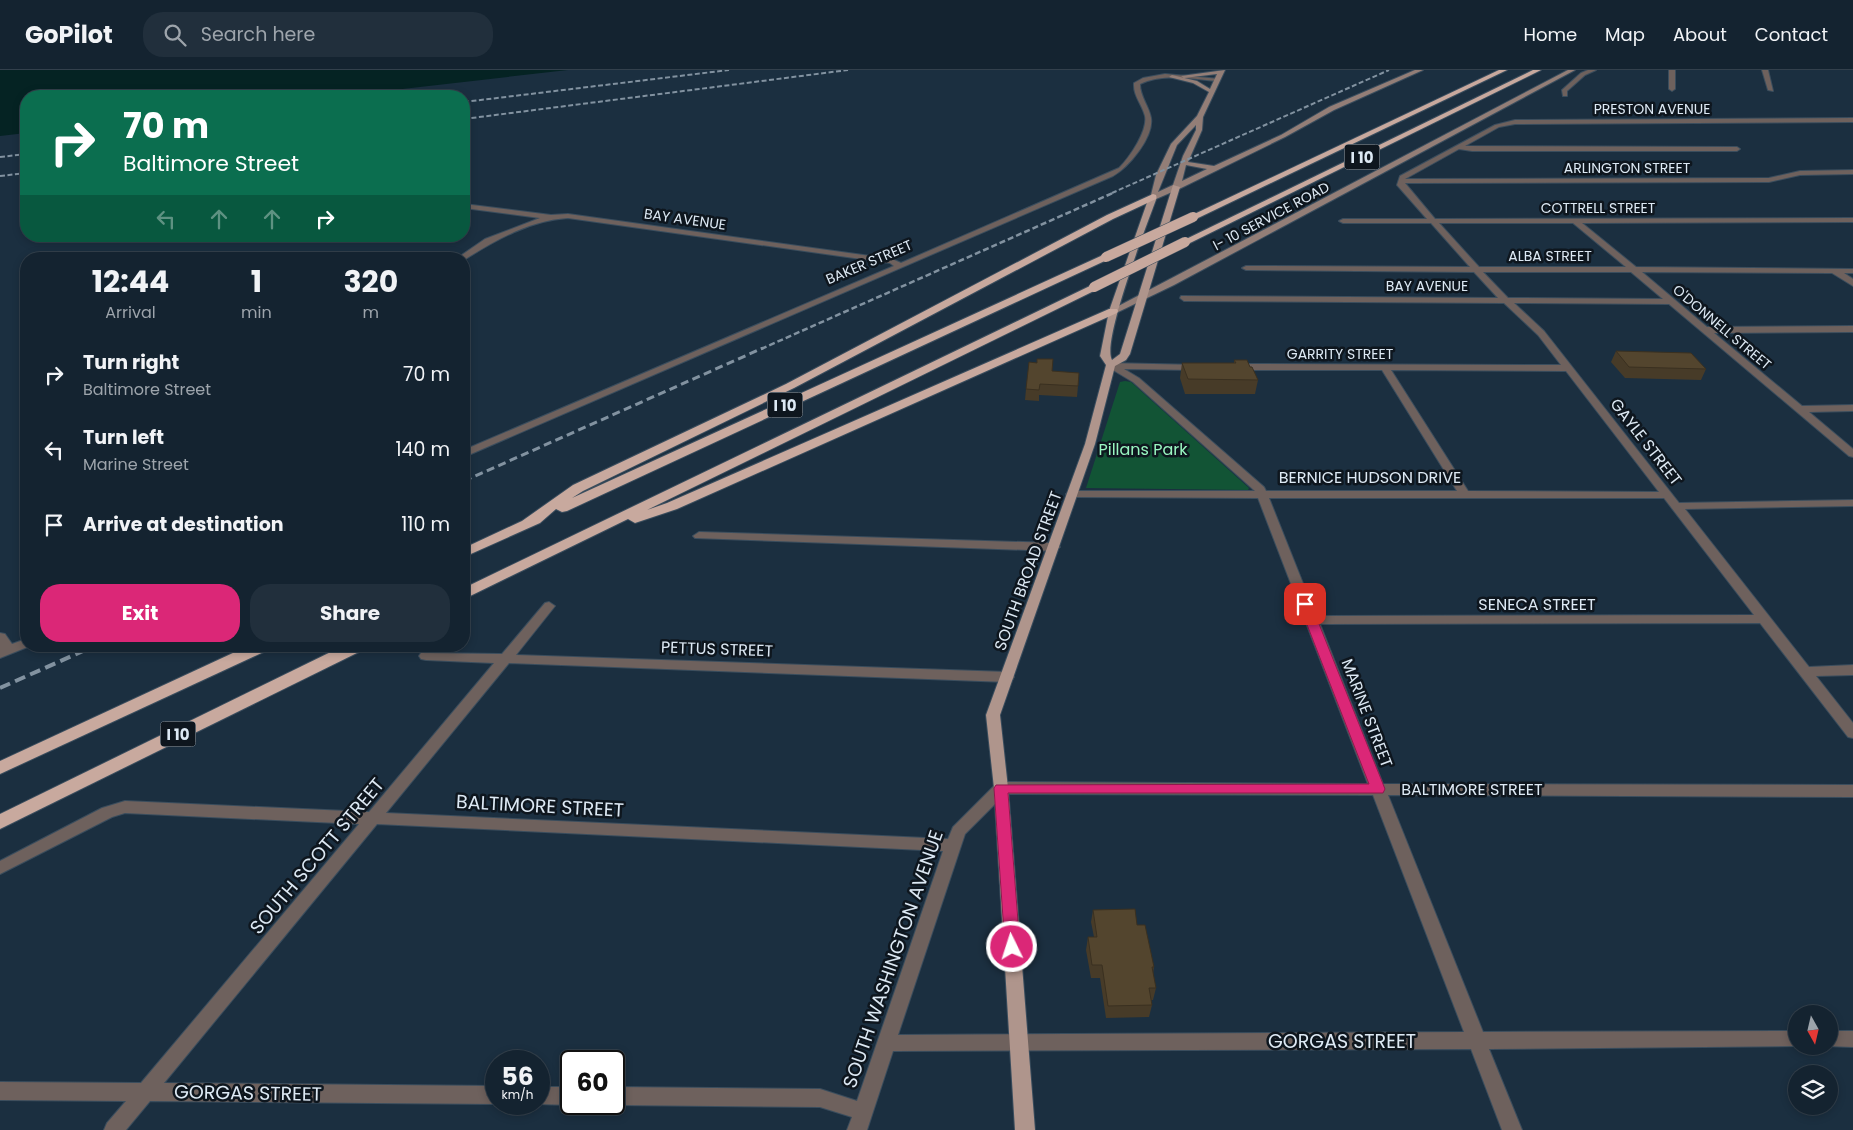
<!DOCTYPE html>
<html lang="en">
<head>
<meta charset="utf-8">
<style>
	body { margin:0; font-family:Poppins,sans-serif; background:#212f3c; color:#f1f3f6; height:100vh; display:flex; flex-direction:column; font-size:19px; white-space:nowrap }
	* { box-sizing:border-box; margin:0 }
	p { font-size:16px; color:#9da4ab }
	.icon { flex:none; width:28px; height:28px; fill:none; stroke:currentColor; stroke-width:2; stroke-linecap:round; stroke-linejoin:round }
	.map { position:relative; flex:1; overflow:hidden }
	.panel { position:absolute; left:20px; top:182px; width:450px; height:400px; display:flex; flex-direction:column; background:#142330; border-radius:20px; box-shadow:0 2px 8px #0003,0 0 0 1px #33404c }
	.panel>* { flex:none }
	.top-card { position:absolute; left:20px; top:20px; width:450px; height:152px; border-radius:20px; box-shadow:0 2px 8px #0003,0 0 0 1px #33404c; background:#0b6e4f; color:#fff; overflow:hidden }
	.needle { width:32px; rotate:172deg }
	.tools { position:absolute; left:1788px; top:935px; display:grid; gap:10px }
	.tools a { display:grid; place-items:center; width:50px; height:50px; border-radius:50%; background:#142330; box-shadow:0 2px 8px #0003,0 0 0 1px #33404c; font-size:25px }
	.speed { position:absolute; left:485px; top:980px; display:flex; gap:10px; font-size:25px; font-weight:700; text-align:center }
	.speed>* { display:grid; place-content:center; width:65px; height:65px; border-radius:50%; background:#142330; box-shadow:0 2px 8px #0003,0 0 0 1px #33404c; line-height:1 }
	.speed small { font-size:12px; font-weight:400 }
	.speed .limit { border:2px solid #111; border-radius:8px; background:#fff; color:#111 }
	.pin { position:absolute; display:grid; place-items:center; width:42px; height:42px; color:#fff; margin:-21px; border-radius:10px; box-shadow:0 2px 8px #0006 }
	.me { position:absolute; width:55px; margin:-28px; rotate:356deg; stroke-linejoin:round; filter:drop-shadow(0 0 4px #0008) }
	.turn { display:flex; align-items:center; gap:18px; height:105px; padding:0 20px; font-size:22px }
	.turn .icon { width:65px; height:65px; stroke-width:2.5 }
	.turn b { display:block; font-size:35px; line-height:42px }
	.lanes { display:flex; align-items:center; height:48px; padding:0 20px; background:#0003; justify-content:center; gap:25px; direction:ltr }
	.lanes .off { opacity:.35 }
	.eta { display:flex; justify-content:space-evenly; align-items:center; height:85px; text-align:center }
	.eta b { font-size:30px; font-weight:700; line-height:35px }
	.cta { display:flex; gap:10px; margin-top:auto; padding:10px 20px }
	.cta a { flex:1; height:58px; border-radius:20px; background:#db2777; color:#fff; font-size:20px; font-weight:700; line-height:58px; text-align:center }
	.cta a+a { background:#212f3c; color:#f1f3f6 }
	ul { padding:0; list-style:none }
	li { display:flex; align-items:center; gap:15px; height:75px; padding:0 20px }
	li div { flex:1 }
	li b { display:block; font-size:19px }
	li em { font-style:normal }
	header { display:flex; align-items:center; gap:30px; box-sizing:border-box; height:70px; padding:0 25px; background:#142330; border-bottom:1px solid #33404c }
	header strong { font-size:24px }
	nav { display:flex; gap:28px; margin-inline-start:auto; font-size:18px }
	.search { width:350px; height:45px; background:#212f3c; display:flex; align-items:center; gap:12px; box-sizing:border-box; padding:0 18px; border-radius:20px; color:#9da4ab; font-size:19px }
	.map>svg:first-child { display:block }
	.green { fill:#125435 }
	.water { fill:#052323 }
	.lines { fill:none; stroke-linecap:round; stroke-linejoin:round }
	.street-casing { stroke:#3a4d5d; stroke-width:2 }
	.secondary-casing { stroke:#3a4d5d; stroke-width:2 }
	.primary-casing { stroke:#3a4d5d; stroke-width:2 }
	.highway-casing { stroke:#3a4d5d; stroke-width:2 }
	.street { fill:#6e615d; fill-rule:evenodd }
	.secondary { fill:#937e77; fill-rule:evenodd }
	.primary { fill:#af958c; fill-rule:evenodd }
	.highway { fill:#c8a99e; fill-rule:evenodd }
	.rail-far3 { stroke:#8292a0; stroke-width:2; stroke-dasharray:5 2.5; stroke-linecap:butt }
	.rail-far2 { stroke:#8292a0; stroke-width:2.5; stroke-dasharray:6 3; stroke-linecap:butt }
	.rail-far1 { stroke:#8292a0; stroke-width:3; stroke-dasharray:8 4.5; stroke-linecap:butt }
	.rail { stroke:#8292a0; stroke-width:4; stroke-dasharray:11 5.5; stroke-linecap:butt }
	.highway-bridge-casing { stroke:#3a4d5d; stroke-width:11; stroke-linecap:butt }
	.highway-bridge { stroke:#c8a99e; stroke-width:10 }
	.wall { fill:#473b28 }
	.building { fill:#53452e; stroke:#3a3020 }
	.route { fill:#db2777; stroke:#8e194d }
	.labels { text-anchor:middle; dominant-baseline:central; stroke-width:5; stroke-linejoin:round; paint-order:stroke }
	.far-street-label { font-size:14px; fill:#dde9f4; stroke:#0e161e }
	.shield { fill:#0e161e; stroke:#9faab4; stroke-width:1 }
	.shield-label { font-size:15px; font-weight:bold; fill:#dde9f4 }
	.street-label { font-size:16px; fill:#dde9f4; stroke:#0e161e }
	.park-label { font-size:16px; fill:#99f7c1; stroke:#0e161e }
	.near-street-label { font-size:19px; fill:#dde9f4; stroke:#0e161e }
</style>
</head>
<body>
<header>
<strong>GoPilot</strong>
<div class="search"><svg class="icon" aria-label="search" viewBox="0 0 24 24"><circle cx="10" cy="10" r="6"/><path d="M15 15l6 6"/></svg>Search here</div>
<nav><a>Home</a><a>Map</a><a>About</a><a>Contact</a></nav>
</header>
<div class="map">
<svg width="1853" height="1060" viewBox="0 0 1853 1060">
	<rect width="100%" height="100%" fill="#1b2f40"/>
	<polygon class="green" points="1125,311 1131,312 1249,418 1248,420 1086,418 1120,312"/>
	<polygon class="water" points="0,0 568,0 341,26 26,26 26,63 0,66"/>
	<g class="lines">
		<defs>
			<g id="street">
				<polygon points="1588,0 1596,0 1585,5 1567,21 1567,26 1563,26 1562,20 1581,3"/>
				<polygon points="1669,0 1675,0 1675,19 1672,21 1669,19"/>
				<polygon points="1762,0 1768,0 1773,21 1768,20"/>
				<path d="M1165 4 1220 9 1217 11C1191 9 1164 3 1140 14 1140 27 1149 36 1151 48 1154 67 1129 97 1113 106L464 387V380L894 196 890 193 568 148C531 150 495 170 464 190L456 189 485 169 540 148 464 138V134L551 145 568 144 892 189 901 193 1119 98C1129 88 1148 61 1145 46 1142 34 1133 26 1134 13L1143 8Z"/>
				<path d="M1853 48V52L1515 54 1499 57 1465 76 1737 77 1740 79 1737 81H1472L1459 79 1405 109 1769 108 1800 101 1853 100V104L1800 105 1769 112 1405 113 1435 149 1853 148V152L1582 153 1636 197 1853 199V203H1844L1853 209V216L1832 203 1642 202 1707 257 1853 256V262L1714 263 1802 336 1853 335V341L1809 342 1853 379V387L1849 386 1669 234 1514 233 1544 261 1679 433 1853 430V436L1685 439 1809 597 1853 595V605L1816 606 1853 653V668L1848 667 1760 553 1320 554 1383 714 1853 715V727L1388 725 1483 962 1796 961V976H1799L1489 979 1522 1060H1502L1471 979 893 981 867 1060H847L852 1047 820 1037 614 1035 611 1034H614V1017L820 1019 857 1031 943 781 377 754 164 1013 496 1016 497 1034 150 1031 126 1060H104L107 1053 126 1031 0 1030V1012L141 1013 359 754 125 743 112 747 0 804V791L102 738 125 731 369 742 494 593 426 590 421 589 419 586 421 583 502 584 545 533 549 532 555 536 516 585 1007 602 1012 604 1014 607 1012 610 1007 612 509 593 386 743 948 769 953 757 996 714 1001 712 1368 714 1258 428 1072 427 1066 424 1072 421H1255L1133 312 1108 297V293L1199 295 1201 297 1196 300 1124 299 1139 308 1264 417 1266 421H1457L1382 300H1236L1231 297 1236 294 1561 295 1538 265 1504 233 1184 231 1180 228 1181 226 1498 228 1474 202 1246 200 1242 198 1246 196 1470 197 1431 153H1343L1339 151 1343 149H1427L1397 115 1400 106 1495 55 1515 50ZM1439 153H1573L1626 197H1479ZM1483 202H1631L1663 229 1508 228ZM1391 300 1566 301 1659 422 1468 421ZM1269 428H1664L1754 545 1316 546ZM1005 724 1373 725 1464 962 898 965 965 764Z"/>
				<polygon points="699,462 1054,473 1060,477 1054,481 695,468 693,466"/>
				<polygon points="0,563 5,564 12,574 26,569 26,576 30,576 0,588"/>
				<polygon points="1829,961 1853,961 1853,977 1826,976 1829,976"/>
				<polygon points="539,1017 571,1017 571,1034 574,1034 571,1035 536,1034 539,1034"/>
			</g>
			<g id="secondary">
				<path d="M1225 0 1203 47 1202 60 1188 92 1214 96 1281 65 1329 37 1415 0H1423L1334 40 1285 67 1179 119 1156 129H1150L1156 105 1171 74 1197 46 1209 22 1193 13 1169 7 1172 5 1197 11 1210 19 1217 4 1184 8 1181 6ZM1196 55V60L1183 86 1173 115 1158 122 1177 75ZM1186 95 1207 99 1182 111Z"/>
				<polygon points="1568,0 1575,0 1174,215 1116,243 1109,241"/>
			</g>
			<path id="primary" d="M1173 115 1180 117 1130 284 1126 290 1115 296 1095 374 1000 645 1008 718 1035 1060H1015L994 718 986 645 1085 374 1106 295 1100 286 1109 241 1149 127 1156 125 1157 127C1148 152 1101 272 1112 290L1120 284Z"/>
			<g id="highway">
				<polygon points="1499,0 1507,0 1196,149 1190,149 1188,147"/>
				<polygon points="1533,0 1541,0 1188,174 1185,175 1180,172"/>
				<polygon points="1153,124 1156,125 1156,129 1113,149 794,318 583,421 572,428 1103,185 1109,185 1109,189 567,441 562,442 556,439 540,453 464,487 464,478 522,451 573,415 786,314 1107,145"/>
				<polygon points="1094,214 1098,215 1098,219 647,440 667,433 1109,239 1117,239 1118,241 1117,243 677,439 635,453 628,449 464,529 464,518"/>
				<polygon points="248,576 270,576 268,580 0,704 0,691"/>
				<polygon points="343,576 365,576 363,580 0,759 0,744"/>
			</g>
		</defs>
		<use href="#street" class="street-casing"/>
		<use href="#secondary" class="secondary-casing"/>
		<use href="#primary" class="primary-casing"/>
		<use href="#highway" class="highway-casing"/>
		<use href="#street" class="street"/>
		<use href="#secondary" class="secondary"/>
		<use href="#primary" class="primary"/>
		<use href="#highway" class="highway"/>
		<g class="rail-far3">
			<polyline points="464,32 729,0"/>
			<polyline points="464,49 848,0"/>
			<polyline points="0,87 26,84"/>
			<polyline points="0,106 26,103"/>
			<polyline points="1112,123 1389,0"/>
		</g>
		<polyline class="rail-far2" points="761,279 1115,122"/>
		<polyline class="rail-far1" points="464,411 763,278"/>
		<polyline class="rail" points="0,618 94,576"/>
		<defs>
			<g id="highway-bridge">
				<polyline points="1106,187 1193,147"/>
				<polyline points="1094,217 1185,172"/>
			</g>
		</defs>
		<use href="#highway-bridge" class="highway-bridge-casing"/>
		<use href="#highway-bridge" class="highway-bridge"/>
	</g>
	<g class="wall">
		<polygon points="1616,281 1706,299 1701,310 1625,308 1611,292"/>
		<polygon points="1234,290 1258,310 1255,324 1185,324 1180,308 1182,293 1234,293"/>
		<polygon points="1037,293 1078,316 1077,327 1039,325 1039,331 1025,330 1026,319"/>
		<polygon points="1093,840 1137,855 1154,897 1153,904 1156,918 1153,930 1151,930 1152,935 1149,947 1106,948 1100,908 1091,908 1086,880 1088,867 1094,867 1091,852"/>
	</g>
	<g class="building">
		<polygon points="1616,281 1691,283 1706,299 1629,297"/>
		<polygon points="1037,289 1053,289 1052,301 1079,303 1078,316 1040,314 1039,320 1026,319 1029,292 1037,293"/>
		<polygon points="1234,290 1247,290 1250,297 1252,297 1258,310 1188,309 1182,293 1236,293"/>
		<polygon points="1135,839 1137,855 1145,855 1154,897 1152,897 1156,918 1149,918 1152,935 1108,936 1102,895 1092,895 1088,867 1097,867 1093,840"/>
	</g>
	<polygon class="route" points="1305,530 1311,534 1385,719 1383,723 1008,723 1020,877 1018,882 1012,884 1007,882 1005,877 994,718 996,715 1369,714 1299,534"/>
	<g class="labels">
		<g class="far-street-label">
			<text x="1652" y="39">PRESTON AVENUE</text>
			<text x="1627" y="98">ARLINGTON STREET</text>
			<text x="1598" y="138">COTTRELL STREET</text>
			<text transform="translate(1271 146) rotate(-28)">I- 10 SERVICE ROAD</text>
			<text transform="translate(685 149) rotate(8)">BAY AVENUE</text>
			<text x="1550" y="186">ALBA STREET</text>
			<text transform="translate(869 192) rotate(-23)">BAKER STREET</text>
			<text x="1427" y="216">BAY AVENUE</text>
			<text transform="translate(1722 257) rotate(40)">O'DONNELL STREET</text>
			<text x="1340" y="284">GARRITY STREET</text>
		</g>
		<g class="shield">
			<rect x="1344.5" y="74.5" width="35" height="25" rx="4"/>
			<rect x="767.5" y="322.5" width="35" height="25" rx="4"/>
			<rect x="160.5" y="651.5" width="35" height="25" rx="4"/>
		</g>
		<g class="shield-label">
			<text x="1362" y="87">I 10</text>
			<text x="785" y="335">I 10</text>
			<text x="178" y="664">I 10</text>
		</g>
		<g class="street-label">
			<text transform="translate(1646 372) rotate(52)">GAYLE STREET</text>
			<text x="1370" y="407">BERNICE HUDSON DRIVE</text>
			<text transform="translate(1028 501) rotate(-70)">SOUTH BROAD STREET</text>
			<text x="1537" y="534">SENECA STREET</text>
			<text transform="translate(717 579) rotate(2)">PETTUS STREET</text>
			<text transform="translate(1367 643) rotate(69)">MARINE STREET</text>
			<text x="1472" y="719">BALTIMORE STREET</text>
		</g>
		<g class="park-label">
			<text x="1143" y="379">Pillans Park</text>
		</g>
		<g class="near-street-label">
			<text transform="translate(540 736) rotate(3)">BALTIMORE STREET</text>
			<text transform="translate(317 786) rotate(-50)">SOUTH SCOTT STREET</text>
			<text transform="translate(893 889) rotate(-71)">SOUTH WASHINGTON AVENUE</text>
			<text x="1342" y="971">GORGAS STREET</text>
			<text transform="translate(248 1023) rotate(1)">GORGAS STREET</text>
		</g>
	</g>
</svg>
<div class="tools">
<a><svg class="needle" viewBox="-14 -14 28 28"><path d="M0-13l5 13h-10z" fill="#e53935"/><path d="M0 13l5-13h-10z" fill="#9da4ab"/></svg></a>
<a><svg class="icon" aria-label="layers" viewBox="0 0 24 24"><path d="M12 4l9 5-9 5-9-5zM3 14l9 5 9-5"/></svg></a>
</div>
<div class="speed"><div>56<small>km/h</small></div><div class="limit">60</div></div>
<div class="pin" style="left:1305px;top:534px;background:#d93025"><svg class="icon" aria-label="arrive" viewBox="0 0 24 24"><path d="M6 21V4h12l-3 4 3 4H6"/></svg></div>
<svg class="me" style="left:1012px;top:877px" viewBox="-20 -20 40 40"><circle r="17" fill="#db2777" stroke="#fff" stroke-width="3"/><path d="M0-11L8 9 0 5-8 9z" fill="#fff"/></svg>
<div class="top-card">
<div class="turn"><svg class="icon" aria-label="right" viewBox="0 0 24 24"><path d="M7 20v-9h11M14 6l5 5-5 5"/></svg><div><b>70 m</b>Baltimore Street</div></div>
<div class="lanes"><svg class="icon off" aria-label="left" viewBox="0 0 24 24"><path d="M17 20v-9H6M10 6l-5 5 5 5"/></svg><svg class="icon off" aria-label="ahead" viewBox="0 0 24 24"><path d="M12 20V5M6 11l6-6 6 6"/></svg><svg class="icon off" aria-label="ahead" viewBox="0 0 24 24"><path d="M12 20V5M6 11l6-6 6 6"/></svg><svg class="icon" aria-label="right" viewBox="0 0 24 24"><path d="M7 20v-9h11M14 6l5 5-5 5"/></svg></div>
</div>
<section class="panel">
<div class="eta">
<div><b>12:44</b><p>Arrival</p></div>
<div><b>1</b><p>min</p></div>
<div><b>320</b><p>m</p></div>
</div>
<ul>
<li><svg class="icon" aria-label="right" viewBox="0 0 24 24"><path d="M7 20v-9h11M14 6l5 5-5 5"/></svg><div><b>Turn right</b><p>Baltimore Street</p></div><em>70 m</em></li>
<li><svg class="icon" aria-label="left" viewBox="0 0 24 24"><path d="M17 20v-9H6M10 6l-5 5 5 5"/></svg><div><b>Turn left</b><p>Marine Street</p></div><em>140 m</em></li>
<li><svg class="icon" aria-label="arrive" viewBox="0 0 24 24"><path d="M6 21V4h12l-3 4 3 4H6"/></svg><div><b>Arrive at destination</b></div><em>110 m</em></li>
</ul>
<div class="cta"><a>Exit</a><a>Share</a></div>
</section>
</div>
</body>
</html>
